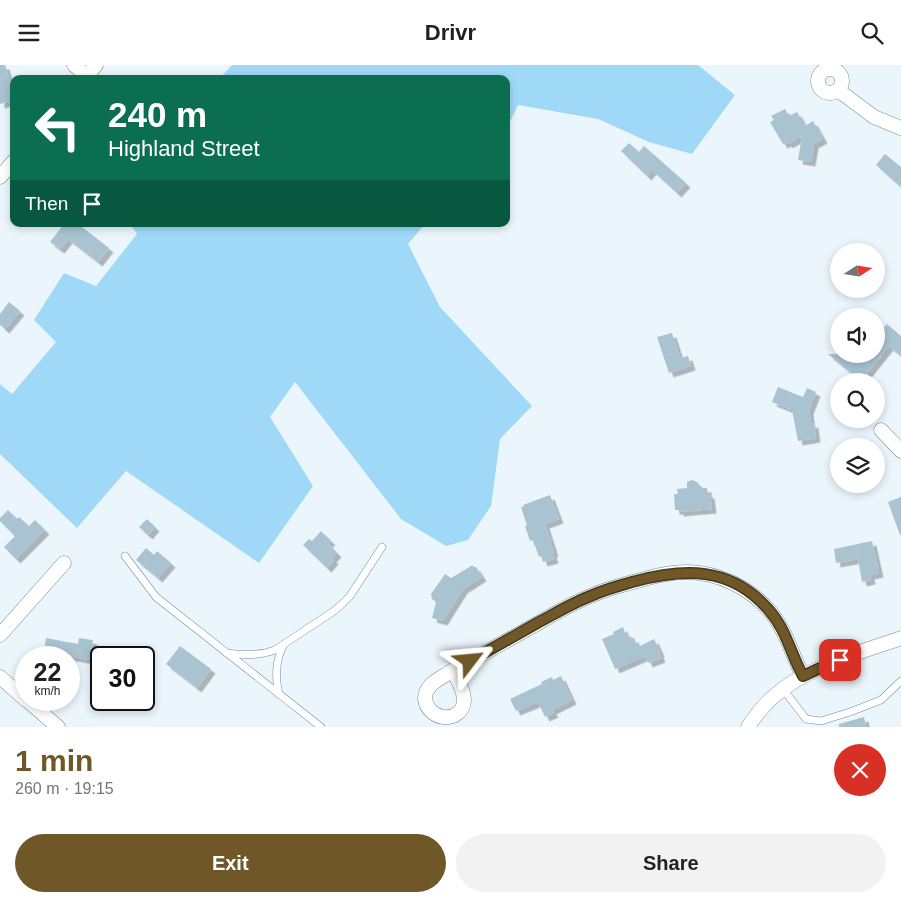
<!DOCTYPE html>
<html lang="en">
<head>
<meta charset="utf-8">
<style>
	body { margin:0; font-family:Arial,sans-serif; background:#f2f2f2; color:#202124; height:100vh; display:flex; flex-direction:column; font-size:19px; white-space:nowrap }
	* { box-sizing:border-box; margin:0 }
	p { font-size:16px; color:#757577 }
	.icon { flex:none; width:28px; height:28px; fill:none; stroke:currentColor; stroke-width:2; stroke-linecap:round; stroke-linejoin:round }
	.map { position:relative; height:662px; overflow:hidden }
	.side { display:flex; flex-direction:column; background:#fff; flex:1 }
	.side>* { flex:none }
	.banner { position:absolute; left:10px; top:10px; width:500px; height:152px; border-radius:10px; box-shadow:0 2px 8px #0003; background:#0b6e4f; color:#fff; overflow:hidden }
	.needle { width:32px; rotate:78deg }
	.fabs { position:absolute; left:830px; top:178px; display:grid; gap:10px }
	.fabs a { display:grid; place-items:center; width:55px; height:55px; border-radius:50%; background:#fff; box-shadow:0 2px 8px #0003; font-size:25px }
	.speed { position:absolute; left:15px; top:581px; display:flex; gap:10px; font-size:25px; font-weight:700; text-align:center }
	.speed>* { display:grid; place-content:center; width:65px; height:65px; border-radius:50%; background:#fff; box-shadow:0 2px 8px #0003; line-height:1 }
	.speed small { font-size:12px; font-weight:400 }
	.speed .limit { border:2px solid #111; border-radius:8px; background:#fff; color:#111 }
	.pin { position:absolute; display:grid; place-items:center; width:42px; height:42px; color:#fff; margin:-21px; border-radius:10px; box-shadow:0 2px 8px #0006 }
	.me { position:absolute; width:55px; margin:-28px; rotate:61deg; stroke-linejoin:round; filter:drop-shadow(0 0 4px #0008) }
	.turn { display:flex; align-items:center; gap:18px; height:105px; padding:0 15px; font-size:22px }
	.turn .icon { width:65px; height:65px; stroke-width:2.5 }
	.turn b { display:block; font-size:35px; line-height:42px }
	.then { display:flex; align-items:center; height:48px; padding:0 15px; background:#0003; gap:10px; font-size:19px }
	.round { display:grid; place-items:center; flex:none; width:52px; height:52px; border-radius:26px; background:#f2f2f2 }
	.overview { display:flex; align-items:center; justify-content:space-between; height:85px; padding:0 15px }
	h1 { font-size:30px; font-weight:600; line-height:38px; color:#6f5728 }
	.primary-button { display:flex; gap:10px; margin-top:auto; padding:10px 15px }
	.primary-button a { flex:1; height:58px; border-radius:30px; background:#6f5728; color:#fff; font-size:20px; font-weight:600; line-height:58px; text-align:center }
	.primary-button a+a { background:#f2f2f2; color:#202124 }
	header { display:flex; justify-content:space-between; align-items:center; height:65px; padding:0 15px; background:#fff; font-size:22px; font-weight:600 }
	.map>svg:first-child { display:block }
	.green { fill:#a0d9f8 }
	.building { fill:#a9c3d1; filter:url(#shadow) }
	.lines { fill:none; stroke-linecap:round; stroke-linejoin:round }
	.service-casing { stroke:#738c99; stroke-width:8 }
	.minor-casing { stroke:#738c99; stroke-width:15 }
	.service { stroke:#fff; stroke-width:7 }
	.minor { stroke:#fff; stroke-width:14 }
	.route-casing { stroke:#48391a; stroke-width:12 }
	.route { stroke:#6f5728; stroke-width:9 }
</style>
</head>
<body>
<header><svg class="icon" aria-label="menu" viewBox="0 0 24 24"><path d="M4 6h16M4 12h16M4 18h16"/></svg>Drivr<svg class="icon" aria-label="search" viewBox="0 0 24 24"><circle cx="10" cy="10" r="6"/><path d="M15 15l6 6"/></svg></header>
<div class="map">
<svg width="901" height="662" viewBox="0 0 901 662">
	<defs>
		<filter id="shadow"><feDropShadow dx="4.5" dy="4.5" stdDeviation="0" flood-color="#0004"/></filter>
	</defs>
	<rect width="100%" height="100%" fill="#ebf6fc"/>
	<g class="green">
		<polygon points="232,0 698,0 735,30 692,89 649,77 598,54 518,40 506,65 506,14 219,14"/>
		<polygon points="130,159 425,159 408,179 440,242 532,341 500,374 491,441 468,475 446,481 401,454 295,317 270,352 313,421 259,498 126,406 77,463 0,389 0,319 12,329 56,277 34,255 64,208 96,221 137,169"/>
	</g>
	<g class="building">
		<polygon points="0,0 5,0 11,20 14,19 14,35 0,39"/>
		<polygon points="785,44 789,51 797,47 805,61 813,56 823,74 814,79 811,97 798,95 802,71 788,79 787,77 783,79 770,57 774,55 771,51"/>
		<polygon points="629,78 639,87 644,81 686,118 677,128 652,105 647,111 621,86"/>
		<polygon points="885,89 901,102 901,122 876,100"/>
		<polygon points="64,159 78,159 109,183 98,197 68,174 60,184 50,177"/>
		<polygon points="9,237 20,246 5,264 0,260 0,249"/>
		<polygon points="887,259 901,271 901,291 889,281 861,316 828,289 876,289 876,272"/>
		<polygon points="672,268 680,293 688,291 691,301 669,308 657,272"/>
		<polygon points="778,322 803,332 807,323 816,327 809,345 811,359 814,358 816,373 798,376 792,345 772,337"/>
		<polygon points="692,415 697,417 702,423 707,423 708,429 710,429 712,444 679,447 679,445 675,445 674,429 678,429 677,424 687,423 687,417"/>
		<polygon points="550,430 559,454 545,459 554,487 552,488 554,494 543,497 541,491 539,492 533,475 530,476 525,461 527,461 521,442 524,442 523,440"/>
		<polygon points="901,432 901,470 900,470 888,437"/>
		<polygon points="8,445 17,454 19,452 29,461 35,455 45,465 16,494 4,482 15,471 0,456 0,453"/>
		<polygon points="147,454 155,462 148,470 139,462"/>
		<polygon points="321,466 331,476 328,478 337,488 332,493 334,495 327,503 303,480 309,474 312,476"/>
		<polygon points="872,476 879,508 870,510 871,515 862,517 858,494 836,498 834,484"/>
		<polygon points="146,483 154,490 157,486 171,498 158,513 136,495"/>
		<polygon points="473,500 473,502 476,502 482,512 463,524 443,556 432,553 436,537 432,534 431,529 445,509 451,513"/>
		<polygon points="623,562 625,568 627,567 630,574 634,573 638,582 654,574 660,587 659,588 661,593 648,598 645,591 615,604 602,574 614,569 613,567"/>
		<polygon points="46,573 78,579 79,573 93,575 90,595 44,587"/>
		<polygon points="180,581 211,604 197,623 166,599"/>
		<polygon points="561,611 572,635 552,645 554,648 545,652 538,637 516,646 510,634 542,619 541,617 552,612 553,615"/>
		<polygon points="864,652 866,662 839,662 839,659"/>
	</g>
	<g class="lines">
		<defs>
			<g id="service">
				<polyline points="125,491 156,532 321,662"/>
				<path d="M227 588C244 590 259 591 275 585L334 546 342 539 350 531 382 482"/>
				<polyline points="783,624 806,654 821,656 850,647 881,635 901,616"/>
				<path d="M279 629C275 612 275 597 283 581"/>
			</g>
			<g id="minor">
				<polyline points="74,0 87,11"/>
				<circle cx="830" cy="16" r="12"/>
				<polyline points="84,14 96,0"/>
				<polyline points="838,25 874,52 901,63"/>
				<polyline points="0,112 14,96"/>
				<polyline points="881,365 901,386"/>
				<polyline points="0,570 64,498"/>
				<path d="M453 605C457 614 464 625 464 634 464 639 462 645 458 648 440 662 413 638 431 620 437 614 446 610 453 605 480 591 506 576 533 561 552 550 572 538 593 530 606 524 619 521 633 517 651 512 669 507 688 507 719 508 748 522 768 544 786 564 791 588 803 611"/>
				<polyline points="0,612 26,635"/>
				<polyline points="27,635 58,662"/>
				<path d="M748 662C755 651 763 641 773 632 806 602 859 588 901 573"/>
			</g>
		</defs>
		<use href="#service" class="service-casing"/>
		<use href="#minor" class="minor-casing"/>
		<use href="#service" class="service"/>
		<use href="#minor" class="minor"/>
	</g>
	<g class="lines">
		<defs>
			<path id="route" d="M470 596C493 583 516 570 539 557 556 548 574 537 593 530 606 524 619 521 632 517 684 503 730 501 768 544 787 565 790 588 803 611L820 603 840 595"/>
		</defs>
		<use href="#route" class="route-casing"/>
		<use href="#route" class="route"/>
	</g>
</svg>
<div class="fabs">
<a><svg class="needle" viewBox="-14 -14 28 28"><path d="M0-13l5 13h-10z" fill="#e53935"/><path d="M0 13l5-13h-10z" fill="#757577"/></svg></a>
<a><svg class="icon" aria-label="sound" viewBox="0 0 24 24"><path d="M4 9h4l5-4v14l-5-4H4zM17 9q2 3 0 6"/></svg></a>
<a><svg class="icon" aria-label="search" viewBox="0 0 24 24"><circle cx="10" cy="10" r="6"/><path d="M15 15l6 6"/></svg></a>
<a><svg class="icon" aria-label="layers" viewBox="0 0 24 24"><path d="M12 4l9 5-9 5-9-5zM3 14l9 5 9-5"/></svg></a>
</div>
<div class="speed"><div>22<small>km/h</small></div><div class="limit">30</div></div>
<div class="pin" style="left:840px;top:595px;background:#d93025"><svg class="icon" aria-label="arrive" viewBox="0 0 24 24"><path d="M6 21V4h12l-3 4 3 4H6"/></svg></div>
<svg class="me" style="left:470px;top:596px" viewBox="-20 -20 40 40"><path d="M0-17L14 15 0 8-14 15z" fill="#6f5728" stroke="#fff" stroke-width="4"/></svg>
<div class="banner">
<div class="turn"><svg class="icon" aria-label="left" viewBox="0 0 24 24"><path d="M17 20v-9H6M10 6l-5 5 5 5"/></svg><div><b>240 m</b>Highland Street</div></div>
<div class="then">Then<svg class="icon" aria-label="arrive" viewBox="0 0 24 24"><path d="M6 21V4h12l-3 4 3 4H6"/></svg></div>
</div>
</div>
<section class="side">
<div class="overview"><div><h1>1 min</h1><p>260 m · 19:15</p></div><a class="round" style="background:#d93025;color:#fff"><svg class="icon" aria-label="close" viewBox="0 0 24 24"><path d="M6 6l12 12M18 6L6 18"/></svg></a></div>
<div class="primary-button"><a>Exit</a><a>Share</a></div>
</section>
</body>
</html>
